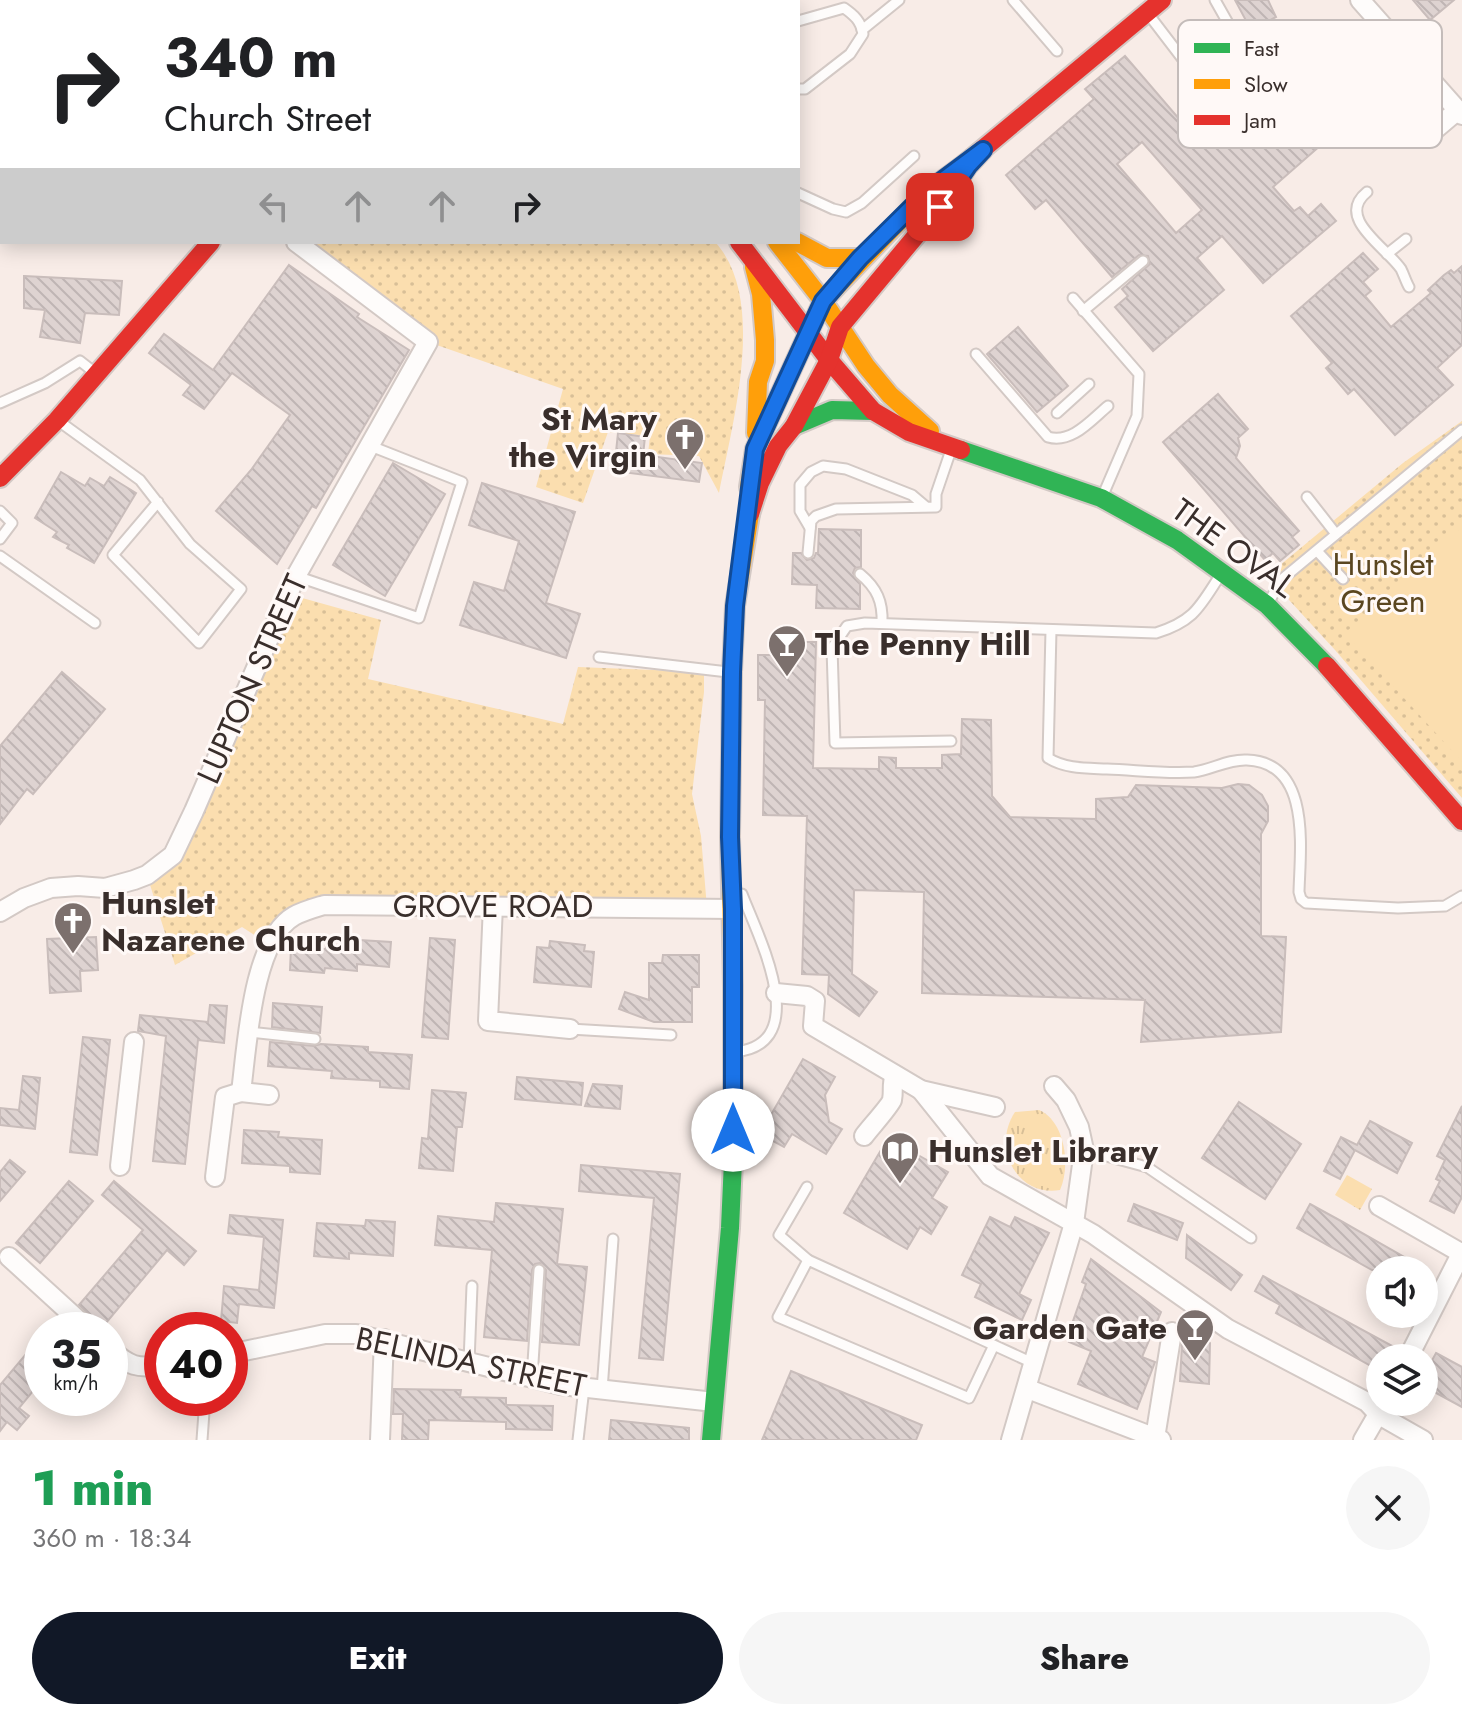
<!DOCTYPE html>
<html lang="en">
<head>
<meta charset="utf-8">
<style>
	body { margin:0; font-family:Jost,sans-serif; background:#f6f6f6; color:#202124; height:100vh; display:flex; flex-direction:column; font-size:30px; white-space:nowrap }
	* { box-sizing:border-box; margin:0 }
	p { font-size:26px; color:#757577 }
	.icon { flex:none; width:44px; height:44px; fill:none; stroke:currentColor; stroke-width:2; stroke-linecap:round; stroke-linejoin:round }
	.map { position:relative; height:1440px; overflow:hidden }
	.sheet { display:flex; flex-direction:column; background:#fff; flex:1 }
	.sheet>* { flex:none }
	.guide { position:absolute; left:0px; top:0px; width:800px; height:244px; box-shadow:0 4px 20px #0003; background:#fff; color:#202124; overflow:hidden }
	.tools { position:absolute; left:1366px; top:1256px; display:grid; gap:16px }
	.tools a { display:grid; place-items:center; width:72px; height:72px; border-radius:50%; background:#fff; box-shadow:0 4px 20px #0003; font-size:40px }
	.speed { position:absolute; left:24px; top:1312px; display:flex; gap:16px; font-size:40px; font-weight:700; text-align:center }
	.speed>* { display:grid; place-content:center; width:104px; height:104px; border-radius:50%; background:#fff; box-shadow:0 4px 20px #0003; line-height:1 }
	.speed small { font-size:20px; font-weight:400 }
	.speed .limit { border:12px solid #d22; background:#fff; color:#111 }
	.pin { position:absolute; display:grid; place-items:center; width:68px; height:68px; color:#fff; margin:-34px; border-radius:16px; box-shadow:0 4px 12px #0006 }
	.me { position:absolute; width:88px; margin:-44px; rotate:0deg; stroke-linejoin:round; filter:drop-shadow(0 0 6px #0008) }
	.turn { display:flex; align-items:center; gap:28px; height:168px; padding:0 32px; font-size:36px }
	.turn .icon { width:104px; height:104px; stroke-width:2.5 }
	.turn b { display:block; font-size:56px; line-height:68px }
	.lanes { display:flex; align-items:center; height:76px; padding:0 32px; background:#0003; justify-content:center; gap:40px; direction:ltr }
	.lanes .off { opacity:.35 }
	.round { display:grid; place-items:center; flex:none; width:84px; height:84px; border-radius:42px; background:#f6f6f6 }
	.headline { display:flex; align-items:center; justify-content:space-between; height:136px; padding:0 32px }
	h1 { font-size:48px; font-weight:800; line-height:60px; color:#1e9e55 }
	.primary-button { display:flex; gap:16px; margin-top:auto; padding:16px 32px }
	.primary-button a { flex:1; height:92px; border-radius:48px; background:#111827; color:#fff; font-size:32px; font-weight:800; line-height:92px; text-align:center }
	.primary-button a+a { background:#f6f6f6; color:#202124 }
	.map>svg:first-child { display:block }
	.grass { fill:url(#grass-tufts) }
	.park { fill:url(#park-dots) }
	.garden { fill:#fbdeaf }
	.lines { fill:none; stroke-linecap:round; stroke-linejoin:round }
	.stream { stroke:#e09cb4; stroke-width:6 }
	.building { fill:url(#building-back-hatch); stroke:#c9bdbb; stroke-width:2; fill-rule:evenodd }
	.lane-casing { stroke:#d3c9c5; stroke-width:13 }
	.street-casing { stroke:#d3c9c5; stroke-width:22 }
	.fast-casing { stroke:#d3c9c5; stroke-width:22 }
	.slow-casing { stroke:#d3c9c5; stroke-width:22 }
	.jam-casing { stroke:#d3c9c5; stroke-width:22 }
	.lane { stroke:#fefcfb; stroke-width:9 }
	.street { stroke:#fefcfb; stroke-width:18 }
	.fast { stroke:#30b455; stroke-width:18 }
	.slow { stroke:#ff9f0a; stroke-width:18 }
	.jam { stroke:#e5322d; stroke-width:18 }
	.route-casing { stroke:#114b97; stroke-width:20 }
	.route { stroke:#1a73e8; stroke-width:14 }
	.labels { text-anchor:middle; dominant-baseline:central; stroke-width:6; stroke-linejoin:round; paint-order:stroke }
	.poi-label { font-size:32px; font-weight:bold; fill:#392e2b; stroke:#fff9f7; text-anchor:start }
	.street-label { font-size:32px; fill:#392e2b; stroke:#fff9f7 }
	.park-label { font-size:32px; fill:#5a4620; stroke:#fff9f7 }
	.key { fill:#fff9f7; stroke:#c4bcba; stroke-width:2 }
	.key-label { font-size:22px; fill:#392e2b }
</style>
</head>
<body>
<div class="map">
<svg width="1462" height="1440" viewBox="0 0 1462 1440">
	<defs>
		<pattern id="grass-tufts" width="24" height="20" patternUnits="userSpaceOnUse" patternTransform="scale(2)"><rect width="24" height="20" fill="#fbdeaf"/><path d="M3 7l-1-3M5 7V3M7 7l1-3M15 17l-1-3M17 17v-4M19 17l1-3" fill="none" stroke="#d8bf97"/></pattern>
		<pattern id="park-dots" width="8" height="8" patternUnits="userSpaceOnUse" patternTransform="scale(2)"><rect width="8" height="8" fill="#fbdeaf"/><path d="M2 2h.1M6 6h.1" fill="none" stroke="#d8bf97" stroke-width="1.8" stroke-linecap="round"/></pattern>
		<pattern id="building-back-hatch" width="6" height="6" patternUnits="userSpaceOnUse" patternTransform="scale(2)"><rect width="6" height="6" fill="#ded3d1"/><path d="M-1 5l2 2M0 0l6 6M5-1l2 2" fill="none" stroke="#bfb5b4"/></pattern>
	</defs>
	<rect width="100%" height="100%" fill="#f8ece7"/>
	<g class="grass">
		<path d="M1039 1110C1065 1121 1071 1166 1060 1190 1017 1197 991 1148 1015 1112Z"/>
		<polygon points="1347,1175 1372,1189 1360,1210 1335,1195"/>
	</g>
	<g class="park">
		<path d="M296 242H715C768 299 732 424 719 493L699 456 648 454 650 436 608 432 583 503 536 487 563 389 428 342Z"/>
		<polygon points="1462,421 1462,798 1335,650 1267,576 1403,463"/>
		<polygon points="288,594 381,620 368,679 563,724 578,667 704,672 704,692 692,794 701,836 707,908 324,905 270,945 242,927 175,965 147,875 173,855"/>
	</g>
	<polygon class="garden" points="1462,527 1462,762 1345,633"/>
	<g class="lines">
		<polyline class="stream" points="196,0 197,2"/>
	</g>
	<g class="building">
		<polygon points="1235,0 1268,0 1276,17 1251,30"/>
		<polygon points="1413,0 1454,0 1430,20"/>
		<path d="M1353 39 1410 104 1385 125 1368 105 1343 126 1350 133 1336 146 1329 138 1273 187 1294 211 1300 207 1308 216 1321 204 1336 221 1263 283 1222 236 1197 258 1224 290 1153 351 1115 307 1128 296 1122 289 1150 264 1148 256 1139 255 1112 277 1046 200 1035 209 1006 175 1094 99 1085 89 1125 56 1192 134 1294 40 1319 68ZM1142 142 1202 210 1176 233 1117 164Z"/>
		<polygon points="1363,253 1378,269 1363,282 1371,291 1365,296 1391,327 1431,293 1428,290 1444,275 1451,270 1454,273 1462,266 1462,345 1437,368 1453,385 1395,435 1354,389 1348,394 1326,368 1332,363 1291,316"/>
		<polygon points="289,265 359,314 357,317 409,350 316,508 312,506 277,564 216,511 251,470 290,415 232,373 204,409 183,395 191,385 149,353 164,334 213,370"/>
		<polygon points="24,276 122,281 119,315 85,313 80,343 40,337 45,310 24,308"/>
		<polygon points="1018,327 1068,386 1037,412 987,354"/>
		<polygon points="1218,394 1248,429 1238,438 1240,446 1236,458 1299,531 1292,537 1299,545 1280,561 1273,553 1265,560 1163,442"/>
		<polygon points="618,433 645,437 643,455 702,463 699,482 614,471"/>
		<polygon points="393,463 445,494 385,596 333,565"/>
		<polygon points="61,472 85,486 90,478 104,486 110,477 136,493 94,563 67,548 69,545 53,537 57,532 35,518"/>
		<polygon points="482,483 575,512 546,603 580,614 566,658 460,625 474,582 504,591 519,541 469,525"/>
		<polygon points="819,529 861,530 861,567 855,568 853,573 860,584 860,609 816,608 817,585 792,584 793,553 801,553 807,560 814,558 816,553 818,553"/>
		<polygon points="797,640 797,642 816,642 813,768 879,769 879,757 896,758 896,768 942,768 942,755 961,754 962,719 991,720 992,796 1010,817 1096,819 1096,799 1128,797 1136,785 1222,788 1238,784 1249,785 1262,795 1268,806 1268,821 1261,834 1261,936 1286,937 1281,1032 1141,1042 1145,1000 922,993 924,892 854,890 852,974 877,992 859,1016 828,994 829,975 802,974 807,816 763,815 765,700 758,700 758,655 772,655 772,641"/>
		<polygon points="62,672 105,709 33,794 27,789 0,824 0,746"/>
		<polygon points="96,937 98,970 80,971 81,991 50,993 47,939"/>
		<polygon points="430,938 455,940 448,1039 422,1037"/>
		<polygon points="359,940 391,942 389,967 357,964 357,971 325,968 324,973 290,970 291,947 326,949 326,944 359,947"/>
		<polygon points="550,941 585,945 584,951 594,952 591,987 534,982 537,947 549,948"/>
		<polygon points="663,955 699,955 699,987 692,987 692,1022 654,1022 619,1009 625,992 649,1000 649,963 662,963"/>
		<polygon points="273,1003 322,1007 320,1033 272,1027"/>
		<polygon points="210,1005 227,1006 224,1043 198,1040 185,1164 153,1161 166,1036 138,1031 140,1015 208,1022"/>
		<polygon points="83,1037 110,1040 97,1155 70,1152"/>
		<polygon points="270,1042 314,1046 321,1044 368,1047 368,1052 412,1055 409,1089 380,1087 380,1081 331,1078 332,1071 268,1066"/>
		<polygon points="803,1059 835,1077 825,1095 829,1122 842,1129 826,1154 792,1134 784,1147 760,1134"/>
		<polygon points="23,1076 40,1078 35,1129 0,1125 0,1108 19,1110"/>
		<polygon points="517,1077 583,1083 581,1105 515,1099"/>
		<polygon points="593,1084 622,1086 620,1109 585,1106"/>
		<polygon points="432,1090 466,1093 462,1127 457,1127 453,1171 419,1168 422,1138 428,1139"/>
		<polygon points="1239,1102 1301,1144 1265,1199 1202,1158"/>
		<polygon points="1462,1106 1462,1197 1454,1213 1430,1201 1440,1181 1436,1179 1445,1160 1437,1156"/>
		<polygon points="1370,1121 1412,1143 1397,1173 1355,1150 1340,1179 1324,1171 1341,1137 1357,1145"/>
		<polygon points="244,1130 279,1132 278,1137 322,1140 320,1174 290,1172 290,1166 242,1163"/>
		<polygon points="888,1138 948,1172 932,1198 947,1207 931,1234 920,1227 907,1249 844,1213"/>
		<polygon points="10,1160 25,1172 0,1201 0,1172"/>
		<polygon points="581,1165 680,1174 663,1360 639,1358 654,1198 579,1191"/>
		<polygon points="69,1181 93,1201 40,1263 16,1243"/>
		<polygon points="114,1181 196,1251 184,1265 167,1250 101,1329 97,1321 79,1305 143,1230 102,1195"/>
		<polygon points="496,1203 563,1209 557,1264 587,1267 579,1345 542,1342 546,1270 540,1263 535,1264 532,1270 527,1341 484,1337 492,1250 435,1245 438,1216 494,1222"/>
		<polygon points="1134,1204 1183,1223 1177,1240 1128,1221"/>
		<polygon points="1310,1204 1341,1221 1427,1270 1372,1270 1297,1228"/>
		<polygon points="230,1215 283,1220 274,1308 239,1304 237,1323 221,1321 224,1286 259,1290 264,1237 228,1233"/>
		<polygon points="990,1217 1010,1227 1015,1217 1049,1233 1019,1294 1031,1300 1022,1320 975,1297 981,1284 962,1275"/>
		<polygon points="366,1220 395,1222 393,1256 349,1253 349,1259 314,1256 317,1223 365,1226"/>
		<polygon points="1187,1235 1242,1275 1231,1290 1186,1258"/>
		<polygon points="1091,1259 1161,1312 1142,1357 1155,1362 1137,1409 1078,1384 1091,1351 1069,1342 1077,1323 1073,1321 1086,1284 1082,1282"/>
		<polygon points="1263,1276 1394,1347 1388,1358 1380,1358 1380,1371 1276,1313 1280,1305 1255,1291"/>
		<polygon points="1183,1326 1210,1343 1209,1384 1180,1381"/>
		<polygon points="42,1335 42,1380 19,1408 29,1416 17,1430 7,1422 0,1431 0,1385"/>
		<polygon points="1436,1353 1462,1367 1462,1407 1427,1388 1432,1379 1424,1375"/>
		<polygon points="791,1371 922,1425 916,1440 762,1440"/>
		<polygon points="394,1389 461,1390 460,1397 506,1398 506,1405 553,1406 552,1430 506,1429 506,1422 429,1420 428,1440 402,1440 403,1414 393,1414"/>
		<polygon points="611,1420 689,1428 689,1440 609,1440"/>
	</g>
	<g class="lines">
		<defs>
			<g id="lane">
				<polyline points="1013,0 1057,51"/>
				<polyline points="1215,0 1241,46"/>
				<polyline points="1149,15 1201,83"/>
				<path d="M798 21 844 8C854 15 861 21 863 34L850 54 805 89H798"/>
				<polyline points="862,30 899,0"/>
				<polyline points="0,117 2,117"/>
				<path d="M1367 192C1335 218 1386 247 1401 269 1404 275 1406 282 1409 287"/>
				<polyline points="798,193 833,209 846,212 862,203 914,156"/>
				<polyline points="1387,254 1406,239"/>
				<polyline points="1073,298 1139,374 1137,416 1103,495"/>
				<polyline points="1083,311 1143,261"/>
				<path d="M976 354 1048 437C1072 444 1091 420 1108 406"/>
				<polyline points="0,403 45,383 80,361 94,372"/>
				<polyline points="1057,413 1089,384"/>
				<polyline points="60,422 140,480 190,544 241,589 199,643 113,555 158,502"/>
				<polyline points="1307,497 1336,534"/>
				<polyline points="0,511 12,523 0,539"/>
				<polyline points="810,528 800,511 800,485 811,472 823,466 846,469 912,495 925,506"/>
				<polyline points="1317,551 1343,579"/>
				<polyline points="808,553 811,521 816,516 836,509 936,507 936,494 951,450"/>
				<polyline points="0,556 95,623"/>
				<path d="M860 574C877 588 883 602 882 623"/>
				<polyline points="296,576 419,618 462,482 368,445"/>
				<polyline points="1269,602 1281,580 1462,430"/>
				<path d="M1051 630 1048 758C1066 769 1086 768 1107 769 1136 770 1165 774 1194 772 1211 770 1228 759 1247 760 1312 762 1300 850 1299 892L1301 899 1306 903 1398 908 1445 906 1462 896"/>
				<polyline points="599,657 728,672"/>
				<path d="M951 741 835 743 832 648 847 626 865 623 1156 633C1195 621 1200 606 1221 574"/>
				<polyline points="570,1029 671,1035"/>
				<polyline points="250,1032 315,1039"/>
				<path d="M734 1052C815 1045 758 936 742 894"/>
				<polyline points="1084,1150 1147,1167 1251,1238"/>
				<polyline points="807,1187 779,1235 808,1260"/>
				<polyline points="994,1345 969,1398 778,1317 808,1260 1035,1364"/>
				<polyline points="469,1362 472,1286"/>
				<polyline points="532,1378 539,1270"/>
				<polyline points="602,1390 613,1239"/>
				<polyline points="202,1440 205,1398"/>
				<polyline points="578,1440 584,1388"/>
			</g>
			<g id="street">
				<polyline points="1360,0 1462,115"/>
				<polyline points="1426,137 1458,110"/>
				<polyline points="493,905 488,1021 570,1029"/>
				<polyline points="0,912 24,898 51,888 78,886 105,888 134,880 147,875 173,855 194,811 296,576 428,342 296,242"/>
				<polyline points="776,993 807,996 815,1001 813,1026 921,1090 995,1107"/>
				<polyline points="921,1090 990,1176 1093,1234 1228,1329 1367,1402 1379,1415 1423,1440"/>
				<path d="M269 1095 241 1092C247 1047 252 940 294 916 303 911 314 908 324 905L733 909"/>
				<path d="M864 1136C869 1129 890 1106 892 1100 894 1090 891 1085 895 1075"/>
				<polyline points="120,1166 134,1042"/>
				<polyline points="215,1177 225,1097 241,1092"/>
				<polyline points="1379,1206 1461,1253"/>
				<polyline points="9,1257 89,1330"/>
				<path d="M110 1349C129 1366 137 1369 162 1365"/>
				<polyline points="230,1354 325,1334 356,1334 561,1385 714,1402"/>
				<polyline points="1408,1358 1462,1252"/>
				<polyline points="1028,1389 1161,1440"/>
				<polyline points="1155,1438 1172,1332"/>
				<polyline points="380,1440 384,1339"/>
				<polyline points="1011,1440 1074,1223 1084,1150 1079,1127 1066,1100 1054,1086"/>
				<polyline points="1363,1440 1385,1402"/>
			</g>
			<g id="fast">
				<polyline points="794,426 832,410 873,411"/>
				<polyline points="961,450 1101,498 1177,540 1267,605 1327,666"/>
				<polyline points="711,1440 730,1228 733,1161 733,988"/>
			</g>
			<g id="slow">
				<polyline points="292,0 294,2"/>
				<polyline points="777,242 823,301 866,366 890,395 930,431"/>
				<polyline points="797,242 827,258 860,258"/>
				<polyline points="754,267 761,294 765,340 765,361 758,382 756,433"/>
				<polyline points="749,487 755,449 823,301 928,191 966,163"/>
				<polyline points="733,988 730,837 732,672 735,606 750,514"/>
			</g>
			<g id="jam">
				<polyline points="966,163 1162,0"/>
				<polyline points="739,242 829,360 873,411 909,432 961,450"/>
				<polyline points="0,478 57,420 211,242"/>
				<polyline points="750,514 760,483 778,446 794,426 829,360 840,327 940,207 968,166 983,150"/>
				<polyline points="1327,666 1462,821"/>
			</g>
		</defs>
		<use href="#lane" class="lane-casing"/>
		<use href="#street" class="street-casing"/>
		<use href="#fast" class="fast-casing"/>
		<use href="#slow" class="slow-casing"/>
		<use href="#jam" class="jam-casing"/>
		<use href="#lane" class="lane"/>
		<use href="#street" class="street"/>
		<use href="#fast" class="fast"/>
		<use href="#slow" class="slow"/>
		<use href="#jam" class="jam"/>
	</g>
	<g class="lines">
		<defs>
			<polyline id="route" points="733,1130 733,909 730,837 732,672 735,606 755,449 823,301 860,258 928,191 983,150 968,166 940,207"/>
		</defs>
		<use href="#route" class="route-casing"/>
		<use href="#route" class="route"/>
	</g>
	<defs>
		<symbol id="church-pin" viewBox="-11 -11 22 30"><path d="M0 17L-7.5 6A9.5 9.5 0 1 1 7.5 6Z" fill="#7c706d" stroke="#fff9f7"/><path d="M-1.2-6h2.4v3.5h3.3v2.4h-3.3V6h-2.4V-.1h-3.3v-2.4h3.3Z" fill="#fff"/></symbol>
		<symbol id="bar-pin" viewBox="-11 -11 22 30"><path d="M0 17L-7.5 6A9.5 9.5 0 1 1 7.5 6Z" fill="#7c706d" stroke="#fff9f7"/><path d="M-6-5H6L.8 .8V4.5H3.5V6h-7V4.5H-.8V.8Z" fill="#fff"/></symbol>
		<symbol id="library-pin" viewBox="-11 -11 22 30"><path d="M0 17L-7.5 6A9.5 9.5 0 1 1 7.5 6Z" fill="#7c706d" stroke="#fff9f7"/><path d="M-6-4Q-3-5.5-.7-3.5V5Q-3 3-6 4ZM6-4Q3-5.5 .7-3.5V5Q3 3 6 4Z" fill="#fff"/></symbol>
	</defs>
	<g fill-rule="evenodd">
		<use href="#church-pin" x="663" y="415" width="44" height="60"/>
		<use href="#bar-pin" x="765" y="622" width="44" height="60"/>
		<use href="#church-pin" x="51" y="899" width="44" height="60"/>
		<use href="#library-pin" x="878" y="1129" width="44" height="60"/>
		<use href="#bar-pin" x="1173" y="1306" width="44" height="60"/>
	</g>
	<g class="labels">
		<g class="poi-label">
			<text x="657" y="419" text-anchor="end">St Mary<tspan x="657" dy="37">the Virgin</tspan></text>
			<text x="815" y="644">The Penny Hill</text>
			<text x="101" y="903">Hunslet<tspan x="101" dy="37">Nazarene Church</tspan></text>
			<text x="928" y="1151">Hunslet Library</text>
			<text x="1167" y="1328" text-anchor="end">Garden Gate</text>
		</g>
		<g class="street-label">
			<text transform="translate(1234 548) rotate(36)">THE OVAL</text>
			<text transform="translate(252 679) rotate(-66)">LUPTON STREET</text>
			<text x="493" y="906">GROVE ROAD</text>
			<text transform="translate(471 1362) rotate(12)">BELINDA STREET</text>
		</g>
		<g class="park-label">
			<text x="1383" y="564">Hunslet<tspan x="1383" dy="37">Green</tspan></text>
		</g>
	</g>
	<rect x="1178" y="20" width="264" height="128" rx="12" class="key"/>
	<rect x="1194" y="43" width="36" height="10" fill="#30b455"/>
	<rect x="1194" y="79" width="36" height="10" fill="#ff9f0a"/>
	<rect x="1194" y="115" width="36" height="10" fill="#e5322d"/>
	<g class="key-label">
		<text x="1244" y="56">Fast</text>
		<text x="1244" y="92">Slow</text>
		<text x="1244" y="128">Jam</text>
	</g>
</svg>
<div class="tools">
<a><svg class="icon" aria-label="sound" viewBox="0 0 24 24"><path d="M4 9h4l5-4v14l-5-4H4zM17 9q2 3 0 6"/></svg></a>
<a><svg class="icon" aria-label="layers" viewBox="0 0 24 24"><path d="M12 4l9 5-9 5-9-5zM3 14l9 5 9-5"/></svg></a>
</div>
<div class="speed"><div>35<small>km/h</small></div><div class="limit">40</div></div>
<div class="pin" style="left:940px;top:207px;background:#d93025"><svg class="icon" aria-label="arrive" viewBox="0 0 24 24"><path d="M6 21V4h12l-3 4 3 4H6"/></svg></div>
<svg class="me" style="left:733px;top:1130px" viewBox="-20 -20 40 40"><circle r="19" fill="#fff"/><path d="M0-13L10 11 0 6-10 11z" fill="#1a73e8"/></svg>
<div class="guide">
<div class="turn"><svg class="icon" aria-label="right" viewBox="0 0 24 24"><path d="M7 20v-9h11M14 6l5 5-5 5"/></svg><div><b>340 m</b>Church Street</div></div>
<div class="lanes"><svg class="icon off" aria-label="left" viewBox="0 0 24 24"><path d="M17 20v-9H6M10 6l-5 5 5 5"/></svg><svg class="icon off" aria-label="ahead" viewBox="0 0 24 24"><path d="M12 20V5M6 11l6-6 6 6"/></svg><svg class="icon off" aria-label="ahead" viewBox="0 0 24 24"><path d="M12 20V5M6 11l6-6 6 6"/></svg><svg class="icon" aria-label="right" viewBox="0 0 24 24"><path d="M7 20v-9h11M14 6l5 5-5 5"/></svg></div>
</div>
</div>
<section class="sheet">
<div class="headline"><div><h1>1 min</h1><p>360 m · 18:34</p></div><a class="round"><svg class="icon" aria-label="close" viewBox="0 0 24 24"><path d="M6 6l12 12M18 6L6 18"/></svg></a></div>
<div class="primary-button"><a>Exit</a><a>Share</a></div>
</section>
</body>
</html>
